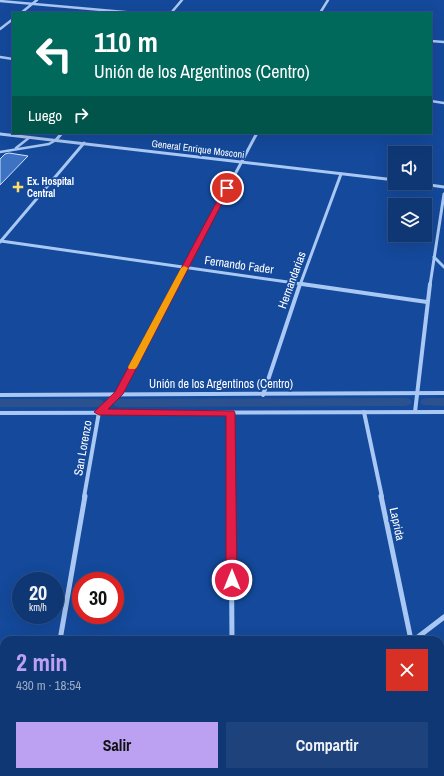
<!DOCTYPE html>
<html lang="es">
<head>
<meta charset="utf-8">
<style>
	body { margin:0; font-family:"Archivo Narrow",sans-serif; background:#1d427c; color:#f1f3f6; height:100vh; display:flex; flex-direction:column; font-size:15px; white-space:nowrap }
	* { box-sizing:border-box; margin:0 }
	p { font-size:13px; color:#9bacc5 }
	.icon { flex:none; width:22px; height:22px; fill:none; stroke:currentColor; stroke-width:2; stroke-linecap:round; stroke-linejoin:round }
	.map { position:relative; flex:1; overflow:hidden }
	.sheet { position:absolute; left:0px; top:636px; width:444px; height:140px; display:flex; flex-direction:column; background:#0f3774; border-radius:12px 12px 0 0; box-shadow:0 4px 16px #0002,0 0 0 1px #2f5186 }
	.sheet>* { flex:none }
	.top-card { position:absolute; left:12px; top:12px; width:420px; height:122px; border-radius:0px; box-shadow:0 4px 16px #0002,0 0 0 1px #2f5186; background:#00695c; color:#fff; overflow:hidden }
	.buttons { position:absolute; left:388px; top:146px; display:grid; gap:8px }
	.buttons a { display:grid; place-items:center; width:44px; height:44px; border-radius:0px; background:#0f3774; box-shadow:0 4px 16px #0002,0 0 0 1px #2f5186; font-size:20px }
	.speed { position:absolute; left:12px; top:572px; display:flex; gap:8px; font-size:20px; font-weight:700; text-align:center }
	.speed>* { display:grid; place-content:center; width:52px; height:52px; border-radius:50%; background:#0f3774; box-shadow:0 4px 16px #0002,0 0 0 1px #2f5186; line-height:1 }
	.speed small { font-size:10px; font-weight:400 }
	.speed .limit { border:6px solid #d22; background:#fff; color:#111 }
	.pin { position:absolute; display:grid; place-items:center; width:34px; height:34px; color:#fff; margin:-17px; border:2px solid #fff; border-radius:50%; box-shadow:0 1px 4px #0007 }
	.me { position:absolute; width:44px; margin:-22px; rotate:0deg; stroke-linejoin:round; filter:drop-shadow(0 0 3px #0008) }
	.turn { display:flex; align-items:center; gap:14px; height:84px; padding:0 16px; font-size:18px }
	.turn .icon { width:52px; height:52px; stroke-width:2.5 }
	.turn b { display:block; font-size:28px; line-height:34px }
	.then { display:flex; align-items:center; height:38px; padding:0 16px; background:#0003; gap:8px; font-size:15px }
	.round { display:grid; place-items:center; flex:none; width:42px; height:42px; border-radius:0px; background:#1d427c }
	.overview { display:flex; align-items:center; justify-content:space-between; height:68px; padding:0 16px }
	h1 { font-size:24px; font-weight:800; line-height:30px; color:#bca0f2 }
	.button { display:flex; gap:8px; margin-top:auto; padding:8px 16px }
	.button a { flex:1; height:46px; border-radius:0px; background:#bca0f2; color:#111; font-size:16px; font-weight:800; line-height:46px; text-align:center }
	.button a+a { background:#1d427c; color:#f1f3f6 }
	.map>svg:first-child { display:block }
	.lines { fill:none; stroke-linecap:round; stroke-linejoin:round }
	.canal { fill:#2b528f; fill-rule:evenodd }
	.building { fill:#3d73c2; stroke:#d2e3fd }
	.lane-far1 { stroke:#a9c8f3; stroke-width:2.5 }
	.lane { stroke:#a9c8f3; stroke-width:4 }
	.street-far3 { stroke:#a9c8f3; stroke-width:2.5 }
	.street-far2 { stroke:#a9c8f3; stroke-width:3 }
	.street-far1 { stroke:#a9c8f3; stroke-width:4 }
	.street { stroke:#a9c8f3; stroke-width:5 }
	.route { fill:#e11d48; stroke:#92132f }
	.slow { fill:#f59e0b }
	.poi-dot { fill:#ffdb6c; stroke:#14499b; stroke-width:1.5 }
	.labels { text-anchor:middle; dominant-baseline:central; stroke-width:3.5; stroke-linejoin:round; paint-order:stroke }
	.far-street-label { font-size:10px; fill:#fff; stroke:#14499b }
	.far-poi-label { font-size:10px; font-weight:bold; fill:#fff; stroke:#14499b; text-anchor:start }
	.street-label { font-size:12px; fill:#fff; stroke:#14499b }
</style>
</head>
<body>
<div class="map">
<svg width="444" height="776" viewBox="0 0 444 776">
	<rect width="100%" height="100%" fill="#14499b"/>
	<g class="lines">
		<g class="canal">
			<polygon points="405,398 410,399 412,402 410,405 405,406 120,407 115,406 113,403 115,400 120,399"/>
			<polygon points="427,398 444,398 444,406 422,405 420,402 422,399"/>
			<polygon points="0,399 97,399 102,400 104,403 102,406 97,407 0,407"/>
		</g>
	</g>
	<polygon class="building" points="9,153 28,156 0,185 0,159 5,154"/>
	<g class="lines">
		<g class="lane-far1">
			<polyline points="16,148 30,137"/>
			<polyline points="0,152 49,144 56,140"/>
		</g>
		<polyline class="lane" points="48,772 48,776"/>
		<g class="street-far3">
			<polyline points="0,1 136,13"/>
			<polyline points="21,13 37,0"/>
			<polyline points="171,13 182,0"/>
			<polyline points="320,13 328,0"/>
			<polyline points="0,29 13,19"/>
			<polyline points="431,41 444,42"/>
			<polyline points="0,57 13,59"/>
			<polyline points="431,101 444,103"/>
		</g>
		<g class="street-far2">
			<polyline points="0,134 395,180"/>
			<polyline points="56,140 62,133"/>
			<polyline points="416,183 444,187"/>
			<polyline points="1,241 309,285"/>
			<polyline points="0,242 84,143"/>
			<polyline points="434,257 444,267"/>
			<polyline points="176,285 257,133"/>
			<polyline points="300,285 341,174"/>
			<polyline points="430,285 444,194"/>
		</g>
		<g class="street-far1">
			<polyline points="302,284 427,302"/>
			<polyline points="0,395 444,393"/>
			<polyline points="263,395 300,284"/>
			<polyline points="364,412 382,497"/>
			<polyline points="415,412 430,284"/>
			<polyline points="0,413 444,412"/>
			<polyline points="231,413 231,497"/>
			<polyline points="84,497 99,412 118,394 177,284"/>
		</g>
		<g class="street">
			<polyline points="231,496 232,640"/>
			<polyline points="381,496 411,640"/>
			<polyline points="60,640 85,496"/>
			<polyline points="414,640 444,617"/>
			<polyline points="0,650 4,651"/>
		</g>
	</g>
	<polygon class="route" points="227,186 230,188 123,394 108,409 234,411 235,413 237,580 236,583 232,584 228,583 226,580 226,416 99,415 94,412 115,392 224,188"/>
	<polygon class="slow" points="184,266 188,268 137,367 135,369 129,369 128,367 181,268"/>
	<path class="poi-dot" d="M16 181h4v4h4v4h-4v4h-4v-4h-4v-4h4z"/>
	<g class="labels">
		<g class="far-street-label">
			<text transform="translate(198 149) rotate(7)">General Enrique Mosconi</text>
		</g>
		<g class="far-poi-label">
			<text x="27" y="181">Ex. Hospital<tspan x="27" dy="12">Central</tspan></text>
		</g>
		<g class="street-label">
			<text transform="translate(239 265) rotate(8)">Fernando Fader</text>
			<text transform="translate(292 280) rotate(-70)">Hernandarias</text>
			<text x="221" y="384">Unión de los Argentinos (Centro)</text>
			<text transform="translate(83 448) rotate(-80)">San Lorenzo</text>
			<text transform="translate(397 524) rotate(78)">Laprida</text>
		</g>
	</g>
</svg>
<div class="buttons">
<a><svg class="icon" aria-label="sound" viewBox="0 0 24 24"><path d="M4 9h4l5-4v14l-5-4H4zM17 9q2 3 0 6"/></svg></a>
<a><svg class="icon" aria-label="layers" viewBox="0 0 24 24"><path d="M12 4l9 5-9 5-9-5zM3 14l9 5 9-5"/></svg></a>
</div>
<div class="speed"><div>20<small>km/h</small></div><div class="limit">30</div></div>
<div class="pin" style="left:227px;top:188px;background:#d93025"><svg class="icon" aria-label="arrive" viewBox="0 0 24 24"><path d="M6 21V4h12l-3 4 3 4H6"/></svg></div>
<svg class="me" style="left:232px;top:580px" viewBox="-20 -20 40 40"><circle r="17" fill="#e11d48" stroke="#fff" stroke-width="3"/><path d="M0-11L8 9 0 5-8 9z" fill="#fff"/></svg>
<div class="top-card">
<div class="turn"><svg class="icon" aria-label="left" viewBox="0 0 24 24"><path d="M17 20v-9H6M10 6l-5 5 5 5"/></svg><div><b>110 m</b>Unión de los Argentinos (Centro)</div></div>
<div class="then">Luego<svg class="icon" aria-label="right" viewBox="0 0 24 24"><path d="M7 20v-9h11M14 6l5 5-5 5"/></svg></div>
</div>
<section class="sheet">
<div class="overview"><div><h1>2 min</h1><p>430 m · 18:54</p></div><a class="round" style="background:#d93025;color:#fff"><svg class="icon" aria-label="close" viewBox="0 0 24 24"><path d="M6 6l12 12M18 6L6 18"/></svg></a></div>
<div class="button"><a>Salir</a><a>Compartir</a></div>
</section>
</div>
</body>
</html>
